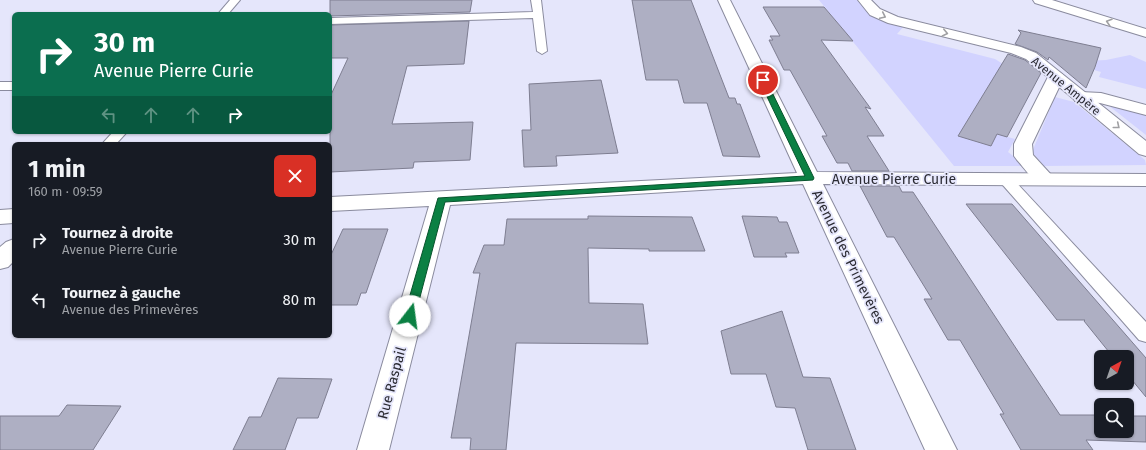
<!DOCTYPE html>
<html lang="fr">
<head>
<meta charset="utf-8">
<style>
	body { margin:0; font-family:"Fira Sans",sans-serif; background:#242831; color:#f1f3f6; height:100vh; display:flex; flex-direction:column; font-size:15px; white-space:nowrap }
	* { box-sizing:border-box; margin:0 }
	p { font-size:13px; color:#9ea1a6 }
	.icon { flex:none; width:22px; height:22px; fill:none; stroke:currentColor; stroke-width:2; stroke-linecap:round; stroke-linejoin:round }
	.map { position:relative; flex:1; overflow:hidden }
	.details { position:absolute; left:12px; top:142px; width:320px; height:196px; display:flex; flex-direction:column; background:#171b24; border-radius:6px; box-shadow:0 1px 3px #0004 }
	.details>* { flex:none }
	.top-card { position:absolute; left:12px; top:12px; width:320px; height:122px; border-radius:6px; box-shadow:0 1px 3px #0004; background:#0b6e4f; color:#fff; overflow:hidden }
	.needle { width:26px; rotate:40deg }
	.tools { position:absolute; left:1094px; top:350px; display:grid; gap:8px }
	.tools a { display:grid; place-items:center; width:40px; height:40px; border-radius:6px; background:#171b24; box-shadow:0 1px 3px #0004; font-size:20px }
	.pin { position:absolute; display:grid; place-items:center; width:34px; height:34px; color:#fff; margin:-17px; border:2px solid #fff; border-radius:50%; box-shadow:0 1px 4px #0007 }
	.me { position:absolute; width:44px; margin:-22px; rotate:15deg; stroke-linejoin:round; filter:drop-shadow(0 0 3px #0008) }
	.turn { display:flex; align-items:center; gap:14px; height:84px; padding:0 16px; font-size:18px }
	.turn .icon { width:52px; height:52px; stroke-width:2.5 }
	.turn b { display:block; font-size:28px; line-height:34px }
	.lanes { display:flex; align-items:center; height:38px; padding:0 16px; background:#0003; justify-content:center; gap:20px; direction:ltr }
	.lanes .off { opacity:.35 }
	.round { display:grid; place-items:center; flex:none; width:42px; height:42px; border-radius:6px; background:#242831 }
	.headline { display:flex; align-items:center; justify-content:space-between; height:68px; padding:0 16px }
	h1 { font-size:24px; font-weight:700; line-height:30px }
	ul { padding:0; list-style:none }
	li { display:flex; align-items:center; gap:12px; height:60px; padding:0 16px }
	li div { flex:1 }
	li b { display:block; font-size:15px }
	li em { font-style:normal }
	.map>svg:first-child { display:block }
	.green { fill:#d2d3ff }
	.building { fill:#aeafc3; stroke:#7e7e91 }
	.lines { fill:none; stroke-linecap:round; stroke-linejoin:round }
	.service-casing { stroke:#8a8b9e; stroke-width:2 }
	.pedestrian-casing { stroke:#8a8b9e; stroke-width:2 }
	.minor-casing { stroke:#8a8b9e; stroke-width:2 }
	.service { fill:#fff; fill-rule:evenodd }
	.pedestrian { fill:#fff; fill-rule:evenodd }
	.minor { fill:#fff; fill-rule:evenodd }
	.oneway { stroke:#a0a0a3 }
	.route { fill:#0b8043; stroke:#07532c }
	.labels { text-anchor:middle; dominant-baseline:central; stroke-width:3.5; stroke-linejoin:round; paint-order:stroke }
	.far-street-label { font-size:12px; fill:#2b2b33; stroke:#e5e6fb }
	.street-label { font-size:14px; fill:#2b2b33; stroke:#e5e6fb }
</style>
</head>
<body>
<div class="map">
<svg width="1146" height="450" viewBox="0 0 1146 450">
	<rect width="100%" height="100%" fill="#e5e6fb"/>
	<g class="green">
		<polygon points="819,0 857,0 867,10 904,26 897,34 995,59 1003,64 997,134 1015,139 1008,152 1026,166 954,166"/>
		<polygon points="1130,55 1146,62 1146,89 1099,77 1101,72 1094,70 1096,66 1085,61 1106,60"/>
		<polygon points="1055,97 1074,102 1145,160 1146,165 1044,166 1032,152"/>
		<polygon points="1108,105 1146,113 1146,135"/>
	</g>
	<g class="building">
		<polygon points="330,0 472,0 470,12 330,16"/>
		<polygon points="632,0 691,0 729,98 735,98 737,104 740,104 760,157 723,156 707,103 684,103 678,80 646,80"/>
		<polygon points="763,7 824,7 853,41 821,40 871,109 865,107 884,136 867,136 889,171 852,171 848,163 837,163 822,136 827,136 790,70 784,70 769,40 773,40 770,36 780,36"/>
		<polygon points="469,21 464,64 407,66 392,124 473,122 470,160 414,162 413,168 330,172 330,97 348,58 330,58 330,25"/>
		<polygon points="1018,30 1101,48 1095,67 1086,88 1049,57 1048,60 1037,52 1015,44 1021,33"/>
		<polygon points="1008,54 1025,60 1041,73 1007,137 997,134 991,146 958,136"/>
		<polygon points="601,80 618,153 556,156 557,166 524,167 522,130 531,130 529,84"/>
		<polygon points="860,186 899,186 902,192 913,192 1060,415 1101,415 1101,431 1127,431 1127,416 1146,416 1146,442 1086,440 1093,450 1021,450 1000,414 1004,414 960,340 948,340 924,299 932,299 894,237 887,237"/>
		<polygon points="966,204 1012,204 1146,358 1146,397 1127,374 1127,357 1113,357 1084,321 1085,320 1057,320"/>
		<polygon points="588,216 692,217 705,251 649,251 649,249 588,248 589,303 643,304 648,344 516,343 506,450 470,450 471,438 451,438 480,273 473,273 484,245 504,245 507,219 588,219"/>
		<polygon points="742,216 777,217 779,222 787,222 799,253 785,253 787,257 754,257"/>
		<polygon points="343,229 388,229 366,293 361,293 357,305 330,305 330,257"/>
		<polygon points="782,311 803,377 830,378 856,450 808,450 795,408 776,407 766,374 731,374 721,331"/>
		<polygon points="278,378 332,379 318,418 297,418 285,450 233,450 249,417 261,417"/>
		<polygon points="67,405 121,406 93,450 0,450 0,416 59,416"/>
	</g>
	<g class="lines">
		<defs>
			<g id="service">
				<polygon points="230,0 240,0 228,14 218,14"/>
				<polygon points="531,0 541,0 547,51 542,54 537,51 533,18 330,24 330,18 533,12"/>
				<rect x="0" y="82" width="14" height="8"/>
				<polygon points="113,132 127,132 116,144 102,144"/>
				<polygon points="1006,176 1011,177 1146,322 1146,342 1139,340 1001,183 999,180 1001,177"/>
			</g>
			<g id="pedestrian">
				<path d="M1056 72 1062 74 1064 77 1032 144 1033 155 1055 179 1052 183C1035 187 1028 172 1017 160L1014 156V144L1048 77 1050 74Z"/>
				<polygon points="1081,92 1101,93 1146,105 1146,115 1100,103 1075,101 1073,97 1075,93"/>
			</g>
			<g id="minor">
				<polygon points="718,0 730,0 817,172 1146,174 1146,186 823,184 957,450 925,450 803,184 450,205 389,450 357,450 429,206 330,211 330,197 797,173"/>
				<polygon points="858,0 871,0 880,9 898,17 1021,47 1036,53 1146,141 1146,156 1139,154 1026,59 1011,53 888,23 870,15"/>
				<polygon points="1033,0 1052,0 1146,29 1146,37 1035,3"/>
				<polygon points="14,209 14,223 0,224 0,210"/>
				<polygon points="14,239 14,261 8,267 0,269 0,247 6,242"/>
			</g>
		</defs>
		<use href="#service" class="service-casing"/>
		<use href="#pedestrian" class="pedestrian-casing"/>
		<use href="#minor" class="minor-casing"/>
		<use href="#service" class="service"/>
		<use href="#pedestrian" class="pedestrian"/>
		<use href="#minor" class="minor"/>
	</g>
	<defs><path id="oneway-chevron" d="M-2-3.5L2.5 0L-2 3.5" fill="none" stroke-width="1.6" stroke-linecap="round" stroke-linejoin="round"/></defs>
	<g class="oneway">
		<use href="#oneway-chevron" transform="translate(883 16) rotate(25)"/>
		<use href="#oneway-chevron" transform="translate(1109 22) rotate(-163)"/>
		<use href="#oneway-chevron" transform="translate(945 33) rotate(13)"/>
		<use href="#oneway-chevron" transform="translate(1117 126) rotate(39)"/>
	</g>
	<polygon class="route" points="760,78 766,80 814,178 813,180 445,202 415,316 414,319 406,319 404,316 438,198 805,176 759,80"/>
	<g class="labels">
		<g class="far-street-label">
			<text transform="translate(1066 86) rotate(39)">Avenue Ampère</text>
		</g>
		<g class="street-label">
			<text x="894" y="179">Avenue Pierre Curie</text>
			<text transform="translate(848 257) rotate(64)">Avenue des Primevères</text>
			<text transform="translate(392 383) rotate(-75)">Rue Raspail</text>
		</g>
	</g>
</svg>
<div class="tools">
<a><svg class="needle" viewBox="-14 -14 28 28"><path d="M0-13l5 13h-10z" fill="#e53935"/><path d="M0 13l5-13h-10z" fill="#9ea1a6"/></svg></a>
<a><svg class="icon" aria-label="search" viewBox="0 0 24 24"><circle cx="10" cy="10" r="6"/><path d="M15 15l6 6"/></svg></a>
</div>
<div class="pin" style="left:763px;top:80px;background:#d93025"><svg class="icon" aria-label="arrive" viewBox="0 0 24 24"><path d="M6 21V4h12l-3 4 3 4H6"/></svg></div>
<svg class="me" style="left:410px;top:316px" viewBox="-20 -20 40 40"><circle r="19" fill="#fff"/><path d="M0-13L10 11 0 6-10 11z" fill="#0b8043"/></svg>
<div class="top-card">
<div class="turn"><svg class="icon" aria-label="right" viewBox="0 0 24 24"><path d="M7 20v-9h11M14 6l5 5-5 5"/></svg><div><b>30 m</b>Avenue Pierre Curie</div></div>
<div class="lanes"><svg class="icon off" aria-label="left" viewBox="0 0 24 24"><path d="M17 20v-9H6M10 6l-5 5 5 5"/></svg><svg class="icon off" aria-label="ahead" viewBox="0 0 24 24"><path d="M12 20V5M6 11l6-6 6 6"/></svg><svg class="icon off" aria-label="ahead" viewBox="0 0 24 24"><path d="M12 20V5M6 11l6-6 6 6"/></svg><svg class="icon" aria-label="right" viewBox="0 0 24 24"><path d="M7 20v-9h11M14 6l5 5-5 5"/></svg></div>
</div>
<section class="details">
<div class="headline"><div><h1>1 min</h1><p>160 m · 09:59</p></div><a class="round" style="background:#d93025;color:#fff"><svg class="icon" aria-label="close" viewBox="0 0 24 24"><path d="M6 6l12 12M18 6L6 18"/></svg></a></div>
<ul>
<li><svg class="icon" aria-label="right" viewBox="0 0 24 24"><path d="M7 20v-9h11M14 6l5 5-5 5"/></svg><div><b>Tournez à droite</b><p>Avenue Pierre Curie</p></div><em>30 m</em></li>
<li><svg class="icon" aria-label="left" viewBox="0 0 24 24"><path d="M17 20v-9H6M10 6l-5 5 5 5"/></svg><div><b>Tournez à gauche</b><p>Avenue des Primevères</p></div><em>80 m</em></li>
</ul>
</section>
</div>
</body>
</html>
